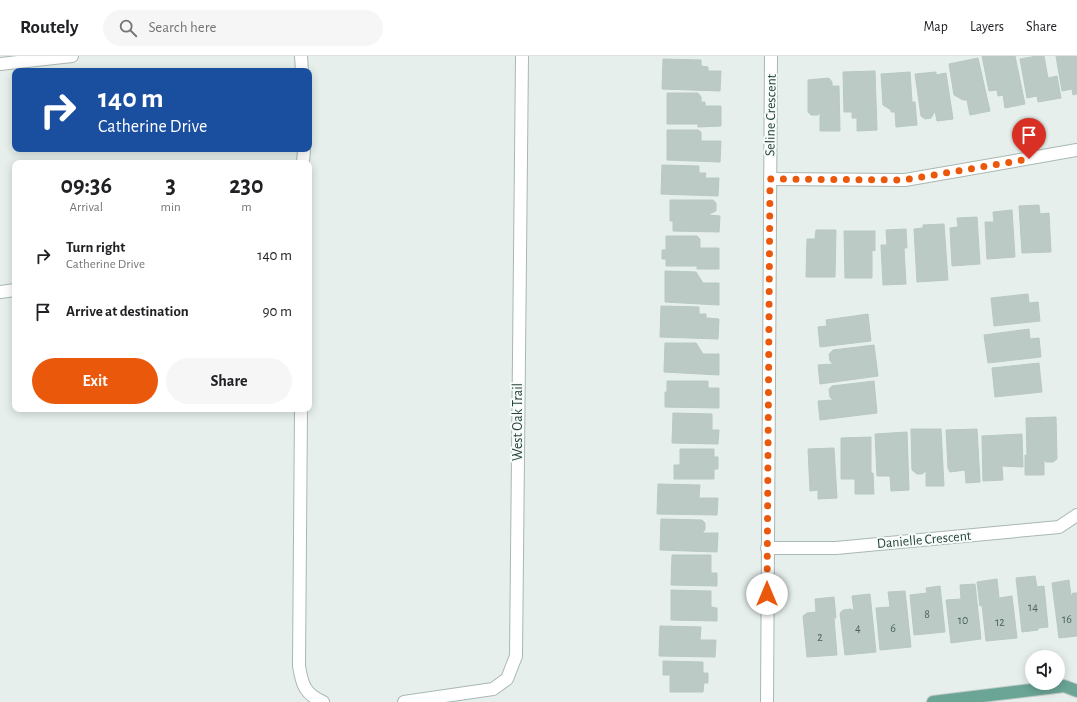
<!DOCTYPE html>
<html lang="en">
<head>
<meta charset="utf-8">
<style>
	body { margin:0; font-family:"Alegreya Sans",sans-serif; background:#f6f6f6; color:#202124; height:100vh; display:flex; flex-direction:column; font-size:15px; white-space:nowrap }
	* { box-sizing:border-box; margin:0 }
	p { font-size:13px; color:#757577 }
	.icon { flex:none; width:22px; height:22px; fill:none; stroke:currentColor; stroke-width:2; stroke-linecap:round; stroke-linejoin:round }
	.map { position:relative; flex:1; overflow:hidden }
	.sheet { position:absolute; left:12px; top:104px; width:300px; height:252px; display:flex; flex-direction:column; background:#fff; border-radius:8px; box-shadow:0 2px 10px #0003 }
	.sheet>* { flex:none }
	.guide { position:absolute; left:12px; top:12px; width:300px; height:84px; border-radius:8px; box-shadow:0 2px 10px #0003; background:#1a4fa0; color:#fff; overflow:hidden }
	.fabs { position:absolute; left:1025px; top:594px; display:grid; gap:8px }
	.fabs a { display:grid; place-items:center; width:40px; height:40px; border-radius:50%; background:#fff; box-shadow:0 2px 10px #0003; font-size:20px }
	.pin { position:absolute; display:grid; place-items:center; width:34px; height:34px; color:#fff; margin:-41px -17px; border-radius:50% 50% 50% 0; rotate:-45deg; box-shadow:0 0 4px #0007 }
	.pin .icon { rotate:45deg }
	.me { position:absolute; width:44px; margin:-22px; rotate:0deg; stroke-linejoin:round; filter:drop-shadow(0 0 3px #0008) }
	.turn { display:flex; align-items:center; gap:14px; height:84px; padding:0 20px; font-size:18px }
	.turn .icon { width:52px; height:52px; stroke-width:2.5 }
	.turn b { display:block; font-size:28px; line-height:34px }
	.eta { display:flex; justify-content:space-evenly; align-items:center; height:68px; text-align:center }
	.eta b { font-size:24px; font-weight:700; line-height:28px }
	.action { display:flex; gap:8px; margin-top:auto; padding:8px 20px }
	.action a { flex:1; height:46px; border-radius:24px; background:#ea580c; color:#fff; font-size:16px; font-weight:700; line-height:46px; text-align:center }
	.action a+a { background:#f6f6f6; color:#202124 }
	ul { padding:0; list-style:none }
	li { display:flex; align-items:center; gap:12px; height:56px; padding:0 20px }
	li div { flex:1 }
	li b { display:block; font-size:15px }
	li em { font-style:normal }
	header { display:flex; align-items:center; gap:24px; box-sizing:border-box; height:56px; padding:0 20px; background:#fff; border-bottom:1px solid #e0e0e0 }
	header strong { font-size:19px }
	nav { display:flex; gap:22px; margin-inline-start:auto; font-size:14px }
	.search { width:280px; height:36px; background:#f6f6f6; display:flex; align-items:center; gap:10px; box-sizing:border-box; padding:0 14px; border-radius:22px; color:#757577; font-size:15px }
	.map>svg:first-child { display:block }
	.building { fill:#bbcac4; stroke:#b8c9c2 }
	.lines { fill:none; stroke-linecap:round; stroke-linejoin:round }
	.minor-casing { stroke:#a8b8b2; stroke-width:14 }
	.major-casing { stroke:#c2cac8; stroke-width:14 }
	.minor { stroke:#fff; stroke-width:12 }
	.major { stroke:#6aa596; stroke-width:12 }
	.route { stroke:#ea580c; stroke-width:7; stroke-dasharray:0 12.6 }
	.labels { text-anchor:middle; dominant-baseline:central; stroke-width:4; stroke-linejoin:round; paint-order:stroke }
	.number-label { font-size:12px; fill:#4a645c }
	.street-label { font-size:14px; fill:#24423a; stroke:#f7fbf9 }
</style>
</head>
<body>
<header>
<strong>Routely</strong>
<div class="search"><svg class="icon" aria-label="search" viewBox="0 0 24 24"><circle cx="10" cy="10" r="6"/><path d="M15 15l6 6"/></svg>Search here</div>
<nav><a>Map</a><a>Layers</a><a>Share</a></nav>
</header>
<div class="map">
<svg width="1077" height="646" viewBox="0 0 1077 646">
	<rect width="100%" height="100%" fill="#e6efeb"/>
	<g class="building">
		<polygon points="982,0 1015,0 1025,48 1005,52 1003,39 998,40 997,34 989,35"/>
		<polygon points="1037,0 1044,0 1048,22 1057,20 1061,42 1038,46 1037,40 1027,42 1020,3"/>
		<polygon points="1056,0 1077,0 1077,38 1073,39 1072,33 1062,35"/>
		<polygon points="978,2 990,55 970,59 967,44 963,44 954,39 949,8"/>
		<polygon points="663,3 701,4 701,10 708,11 708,15 721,15 720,35 662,33"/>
		<polygon points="875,15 877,74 857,75 857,62 852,62 852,56 844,56 843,16"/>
		<polygon points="910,16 912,46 915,46 917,69 896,71 895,56 891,56 891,54 883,49 881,18"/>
		<polygon points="936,16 936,19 946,17 953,63 937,65 935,55 931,62 925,63 921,60 915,18"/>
		<polygon points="829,22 832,26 832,30 839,30 840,75 820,75 820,56 818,59 811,59 808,56 808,24"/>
		<polygon points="667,37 698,37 701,41 701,46 705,46 705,50 721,50 721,70 698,71 698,68 667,68"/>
		<polygon points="667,74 698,74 701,76 701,85 721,85 720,106 667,104"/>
		<polygon points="662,109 699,110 699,117 706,117 705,122 719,122 718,140 661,138"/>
		<polygon points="670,144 713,144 716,147 716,155 709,158 709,159 720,160 719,176 673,175 673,165 670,165"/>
		<polygon points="1039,149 1040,158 1049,157 1051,196 1022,197 1019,150"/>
		<polygon points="1012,154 1015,201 987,203 985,166 994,166 993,156"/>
		<polygon points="977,161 980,208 952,210 950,172 958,171 957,162"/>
		<polygon points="944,168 948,224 917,226 914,173 923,172 923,169"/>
		<polygon points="906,173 907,192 904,192 906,228 883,229 881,189 887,189 886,174"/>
		<polygon points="816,174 836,174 835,221 806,221 807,183 815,183"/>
		<polygon points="844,175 875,175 875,195 872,194 872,222 845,222"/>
		<polygon points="666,180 697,180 700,183 700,192 719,192 719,213 697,213 697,210 666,210 666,203 662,203 662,194 666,194"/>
		<polygon points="665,215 696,216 703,227 719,227 719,249 665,246"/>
		<polygon points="1028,238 1029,247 1038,246 1040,265 994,270 991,242"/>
		<polygon points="661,250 699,251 699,258 706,258 706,262 719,263 718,283 660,281"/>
		<polygon points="868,258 871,285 820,291 818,271 827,270 826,264"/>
		<polygon points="1029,273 1030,283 1039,282 1041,301 988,307 984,279"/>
		<polygon points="665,287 696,287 703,298 719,298 719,319 664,316"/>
		<polygon points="874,289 878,320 820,328 818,309 833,308 830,305 829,298 833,294"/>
		<polygon points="1039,307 1042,336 995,341 992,312"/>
		<polygon points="667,325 708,325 708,332 719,332 719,352 665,351 665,336 667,336"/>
		<polygon points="874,325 877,357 820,364 818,345 833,344 830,341 829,333 832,330"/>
		<polygon points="673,357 712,358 712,374 719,374 718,388 672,387"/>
		<polygon points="1056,361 1057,403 1053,406 1046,406 1044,403 1044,419 1025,419 1025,399 1027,399 1026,362"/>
		<polygon points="911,373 941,373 944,430 926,430 926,415 922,418 917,418 912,414"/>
		<polygon points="977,373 980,426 966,427 965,414 950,416 948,412 946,374"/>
		<polygon points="907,376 909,434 891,435 890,420 877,420 875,378"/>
		<polygon points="1022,378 1023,411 1002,410 1003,424 983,425 982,380"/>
		<polygon points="871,381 871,417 873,417 874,438 855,438 855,423 841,423 841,382"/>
		<polygon points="834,392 837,442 818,443 818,434 810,435 808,393"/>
		<polygon points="680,393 714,393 714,401 718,401 718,413 714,413 714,423 674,423 674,409 680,409"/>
		<polygon points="658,428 700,429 699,442 718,442 717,459 657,458"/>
		<polygon points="661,463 702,464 705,467 705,474 702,477 718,477 717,496 660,494"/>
		<polygon points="672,499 711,499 711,517 717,517 717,530 671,529"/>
		<polygon points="1035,520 1037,531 1044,530 1048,571 1038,572 1038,574 1022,576 1016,522"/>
		<polygon points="997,523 999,542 1012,540 1017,582 986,585 982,549 980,550 977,526"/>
		<polygon points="1069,524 1071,540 1073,537 1077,537 1077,580 1059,582 1052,527"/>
		<polygon points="975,528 981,583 951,587 946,544 961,543 960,529"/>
		<polygon points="940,530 945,576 914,579 910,539 927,537 926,532"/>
		<polygon points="671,534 711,535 711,551 717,552 717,565 671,564"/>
		<polygon points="905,535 911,591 880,594 876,552 890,551 888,536"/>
		<polygon points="870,538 876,596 845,599 840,557 843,554 851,553 854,555 852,540"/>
		<polygon points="834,541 836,562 834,562 837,599 807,601 803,560 807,557 816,556 815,543"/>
		<polygon points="660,570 701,571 700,584 716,584 715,601 659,600"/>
		<polygon points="663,605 703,606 703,617 708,617 708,627 704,627 703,636 670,636 670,619 663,619"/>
	</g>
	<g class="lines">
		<defs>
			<g id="minor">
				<polyline points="301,0 302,15"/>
				<polyline points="0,8 72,0"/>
				<polyline points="303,107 304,93"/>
				<polyline points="770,123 905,124 1077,94"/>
				<polyline points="0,236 15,234"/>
				<path d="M301 353 299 610C302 629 305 638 323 646"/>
				<polyline points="767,492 836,492 1059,471 1077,459"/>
				<polyline points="404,646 493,633 507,623 516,600 522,0"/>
				<polyline points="767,646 771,0"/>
			</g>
			<polyline id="major" points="933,646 1064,630 1077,635"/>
		</defs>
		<use href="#minor" class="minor-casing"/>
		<use href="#major" class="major-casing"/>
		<use href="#minor" class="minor"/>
		<use href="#major" class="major"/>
	</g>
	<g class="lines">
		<polyline class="route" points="767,538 770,123 904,124 1029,103"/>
	</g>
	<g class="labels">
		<g class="number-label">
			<text x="1033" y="551">14</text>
			<text x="927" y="558">8</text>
			<text x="1067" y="563">16</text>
			<text x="963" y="564">10</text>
			<text x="1000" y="566">12</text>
			<text x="858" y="572">4</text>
			<text x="893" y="572">6</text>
			<text x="820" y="581">2</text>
		</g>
		<g class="street-label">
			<text transform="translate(771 59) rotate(-89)">Seline Crescent</text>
			<text transform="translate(518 366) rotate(-90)">West Oak Trail</text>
			<text transform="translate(924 484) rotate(-5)">Danielle Crescent</text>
		</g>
	</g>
</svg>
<div class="fabs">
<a><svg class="icon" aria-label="sound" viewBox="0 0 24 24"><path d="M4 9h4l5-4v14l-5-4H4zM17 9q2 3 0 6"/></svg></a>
</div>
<div class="pin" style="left:1029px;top:103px;background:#d93025"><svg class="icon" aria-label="arrive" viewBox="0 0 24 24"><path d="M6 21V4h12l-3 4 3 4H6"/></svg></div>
<svg class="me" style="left:767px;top:538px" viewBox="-20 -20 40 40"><circle r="19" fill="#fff"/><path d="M0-13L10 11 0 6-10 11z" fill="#ea580c"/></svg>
<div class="guide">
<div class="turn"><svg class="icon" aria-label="right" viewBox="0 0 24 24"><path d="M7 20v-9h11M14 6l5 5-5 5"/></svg><div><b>140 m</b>Catherine Drive</div></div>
</div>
<section class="sheet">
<div class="eta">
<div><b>09:36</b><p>Arrival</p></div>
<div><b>3</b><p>min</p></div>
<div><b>230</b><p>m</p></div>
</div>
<ul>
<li><svg class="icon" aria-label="right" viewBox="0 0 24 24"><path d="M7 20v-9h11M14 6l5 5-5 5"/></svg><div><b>Turn right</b><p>Catherine Drive</p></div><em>140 m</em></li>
<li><svg class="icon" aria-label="arrive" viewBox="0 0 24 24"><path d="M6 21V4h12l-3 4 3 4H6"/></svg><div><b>Arrive at destination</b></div><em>90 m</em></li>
</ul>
<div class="action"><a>Exit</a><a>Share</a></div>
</section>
</div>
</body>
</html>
